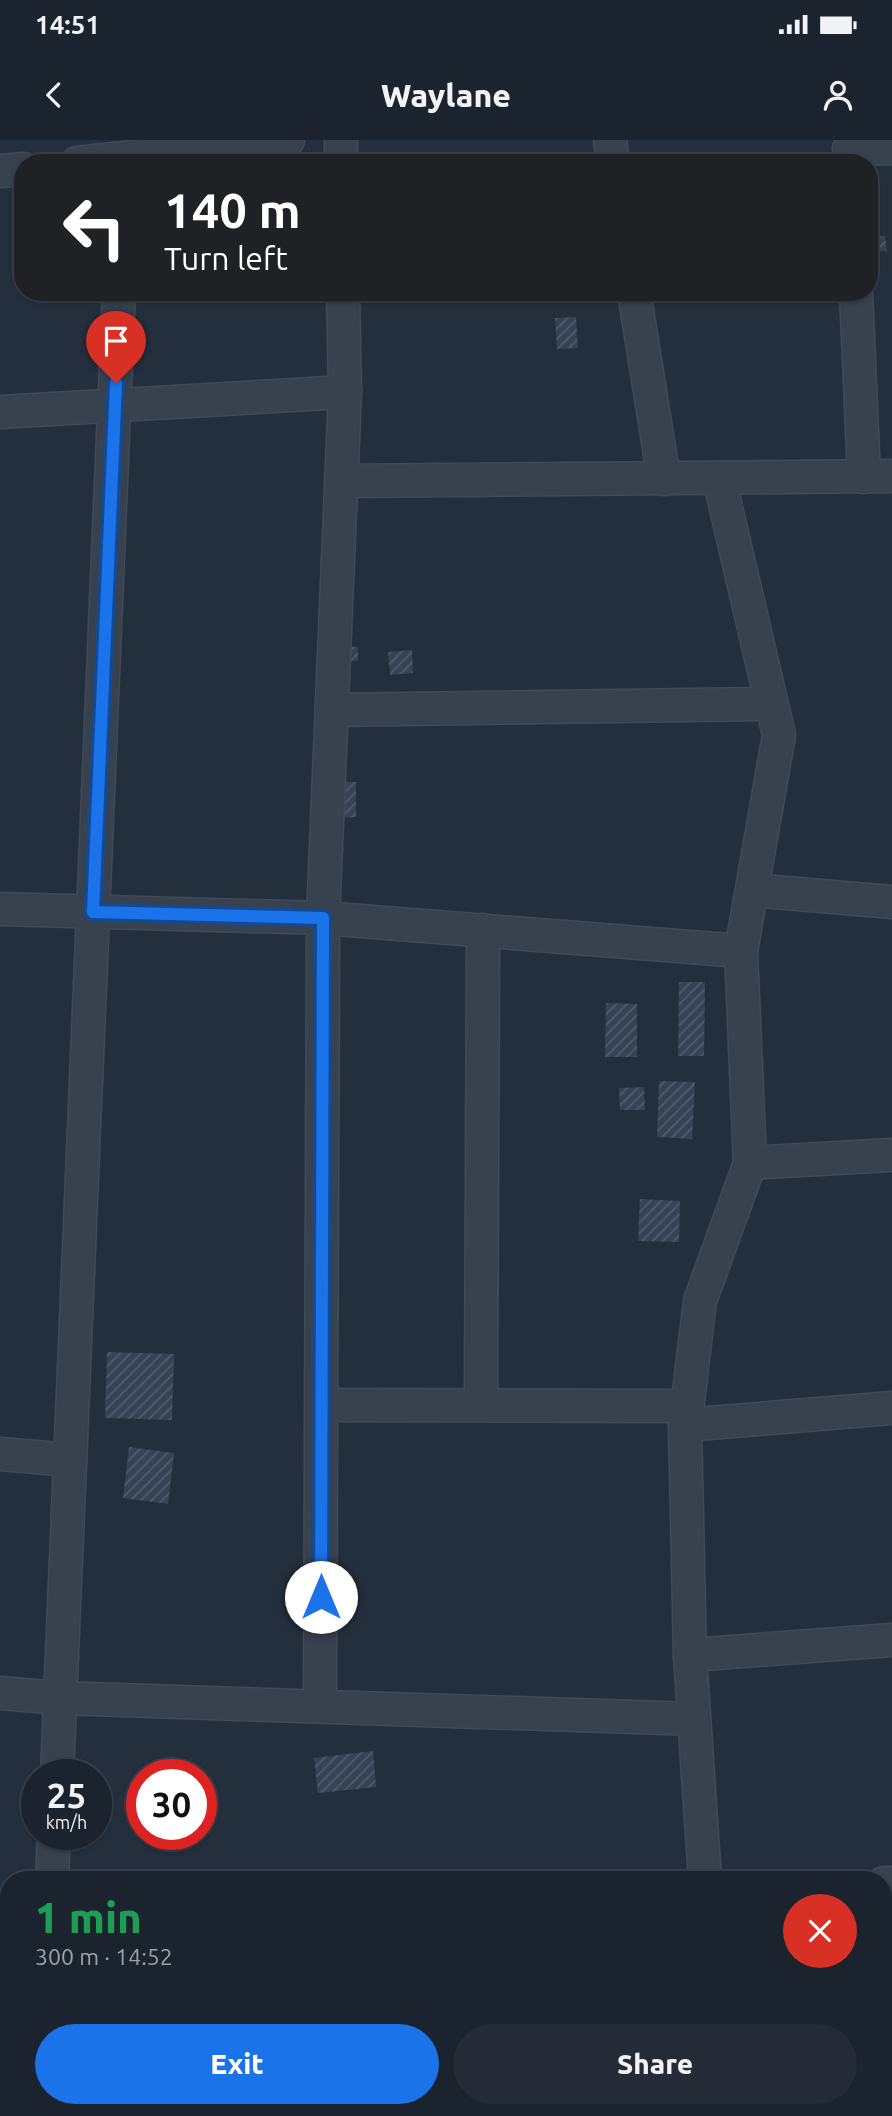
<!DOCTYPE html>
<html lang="en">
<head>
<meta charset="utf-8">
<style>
	body { margin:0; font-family:Ubuntu,sans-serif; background:#242b36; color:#f1f3f6; height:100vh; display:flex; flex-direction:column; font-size:26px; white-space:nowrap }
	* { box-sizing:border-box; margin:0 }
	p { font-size:23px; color:#a0a4aa }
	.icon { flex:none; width:38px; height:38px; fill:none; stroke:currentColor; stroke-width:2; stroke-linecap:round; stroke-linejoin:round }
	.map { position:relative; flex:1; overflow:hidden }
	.sheet { position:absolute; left:0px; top:1731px; width:892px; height:247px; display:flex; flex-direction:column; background:#1b232e; border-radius:28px 28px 0 0; box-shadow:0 2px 5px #0004,0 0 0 2px #39404a }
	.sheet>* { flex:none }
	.top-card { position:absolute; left:14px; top:14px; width:864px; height:147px; border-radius:28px; box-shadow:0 2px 5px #0004,0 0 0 2px #39404a; background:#202124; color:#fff; overflow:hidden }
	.speed { position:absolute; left:21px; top:1619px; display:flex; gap:14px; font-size:35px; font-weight:700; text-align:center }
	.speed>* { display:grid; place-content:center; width:91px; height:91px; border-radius:50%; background:#1b232e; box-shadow:0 2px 5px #0004,0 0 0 2px #39404a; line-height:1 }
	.speed small { font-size:18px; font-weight:400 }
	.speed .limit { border:10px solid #d22; background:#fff; color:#111 }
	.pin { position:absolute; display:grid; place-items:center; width:60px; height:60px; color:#fff; margin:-72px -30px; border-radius:50% 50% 50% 0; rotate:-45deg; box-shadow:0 0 7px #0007 }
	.pin .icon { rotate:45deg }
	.me { position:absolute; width:77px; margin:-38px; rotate:0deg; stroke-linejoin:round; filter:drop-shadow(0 0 5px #0008) }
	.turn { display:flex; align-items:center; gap:24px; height:147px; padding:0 35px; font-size:32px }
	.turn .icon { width:91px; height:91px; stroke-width:2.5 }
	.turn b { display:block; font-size:49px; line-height:60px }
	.round { display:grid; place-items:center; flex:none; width:74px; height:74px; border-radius:37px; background:#242b36 }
	.head { display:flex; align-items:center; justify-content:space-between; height:119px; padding:0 35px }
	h1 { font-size:42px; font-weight:800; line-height:52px; color:#1e9e55 }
	.button { display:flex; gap:14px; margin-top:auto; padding:14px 35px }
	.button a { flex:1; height:80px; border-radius:42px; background:#1a73e8; color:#fff; font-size:28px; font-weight:800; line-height:80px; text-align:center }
	.button a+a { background:#242b36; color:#f1f3f6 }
	.status { display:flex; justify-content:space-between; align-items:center; height:49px; padding:0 35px; background:#1b232e; direction:ltr }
	.status svg { height:19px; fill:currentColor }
	header { display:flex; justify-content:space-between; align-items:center; height:91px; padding:0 35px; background:#1b232e; font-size:32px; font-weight:800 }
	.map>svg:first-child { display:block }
	.building { fill:url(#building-hatch) }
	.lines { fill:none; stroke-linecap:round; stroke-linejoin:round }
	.minor-casing { stroke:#414a57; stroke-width:35 }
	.minor { stroke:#38414e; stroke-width:32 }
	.route-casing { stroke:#114b97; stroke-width:18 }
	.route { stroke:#1a73e8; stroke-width:12 }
</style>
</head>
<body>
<div class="status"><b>14:51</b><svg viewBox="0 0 49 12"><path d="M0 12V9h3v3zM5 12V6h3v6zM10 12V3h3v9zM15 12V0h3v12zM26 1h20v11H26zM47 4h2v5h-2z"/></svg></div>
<header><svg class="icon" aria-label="back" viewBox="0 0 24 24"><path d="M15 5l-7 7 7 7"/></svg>Waylane<svg class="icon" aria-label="person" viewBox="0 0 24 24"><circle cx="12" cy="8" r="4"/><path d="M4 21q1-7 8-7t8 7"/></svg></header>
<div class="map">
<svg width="892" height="1976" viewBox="0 0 892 1976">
	<defs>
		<pattern id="building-hatch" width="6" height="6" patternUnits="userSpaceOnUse" patternTransform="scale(1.75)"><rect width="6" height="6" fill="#364354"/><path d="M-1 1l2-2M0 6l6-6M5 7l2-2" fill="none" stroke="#515c6b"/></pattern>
	</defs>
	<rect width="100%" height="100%" fill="#242f3e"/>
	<g class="building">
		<polygon points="870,96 885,96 887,111 870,112"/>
		<polygon points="576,177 578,208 557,209 555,178"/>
		<polygon points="336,506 358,507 358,521 336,520"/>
		<polygon points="412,510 413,533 390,535 388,512"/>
		<polygon points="335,642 356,642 356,677 335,678"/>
		<polygon points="679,842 705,842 704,916 678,916"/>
		<polygon points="606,863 637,864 637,917 605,917"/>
		<polygon points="659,941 695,942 692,999 657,997"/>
		<polygon points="644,947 645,970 620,970 619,948"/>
		<polygon points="640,1059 680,1061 679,1102 638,1101"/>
		<polygon points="107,1212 174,1214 172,1280 105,1278"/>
		<polygon points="129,1307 174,1313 168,1364 123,1358"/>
		<polygon points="373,1611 376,1647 318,1653 314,1618"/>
	</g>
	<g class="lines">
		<defs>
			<g id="minor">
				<polyline points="341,0 341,23"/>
				<polyline points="610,0 613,23"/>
				<polyline points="849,9 892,8"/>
				<polyline points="77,23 288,0"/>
				<polyline points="0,31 23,29"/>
				<polyline points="634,152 664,339"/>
				<polyline points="856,152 864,337"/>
				<polyline points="0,272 345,252"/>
				<polyline points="342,341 892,336"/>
				<polyline points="332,570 771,564"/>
				<polyline points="752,750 892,762"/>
				<polyline points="0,769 323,778 741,811"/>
				<polyline points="750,1023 892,1015"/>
				<polyline points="322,1265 688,1266"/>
				<polyline points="481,1265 483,790"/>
				<polyline points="685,1285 892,1268"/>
				<polyline points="0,1314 70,1320"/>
				<polyline points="690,1515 892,1500"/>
				<polyline points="0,1553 60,1558 694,1579"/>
				<polyline points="320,1566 323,778 345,252 343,152"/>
				<polyline points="57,1634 119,152"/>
				<polyline points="52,1740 54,1694"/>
				<polyline points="705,1740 690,1515 685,1285 700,1161 750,1023 741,811 779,595 719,338"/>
				<polyline points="884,1743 892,1743"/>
				<polyline points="0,1795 9,1796"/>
				<polyline points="42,1976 43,1969"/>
				<polyline points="718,1976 718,1969"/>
			</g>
		</defs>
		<use href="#minor" class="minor-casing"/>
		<use href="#minor" class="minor"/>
	</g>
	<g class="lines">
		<defs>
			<polyline id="route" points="116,243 93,772 323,778 321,1457"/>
		</defs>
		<use href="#route" class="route-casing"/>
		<use href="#route" class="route"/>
	</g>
</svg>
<div class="speed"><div>25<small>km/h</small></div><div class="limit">30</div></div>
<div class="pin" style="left:116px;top:243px;background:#d93025"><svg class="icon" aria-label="arrive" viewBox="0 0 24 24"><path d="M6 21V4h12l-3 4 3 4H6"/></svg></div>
<svg class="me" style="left:321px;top:1457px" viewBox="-20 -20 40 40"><circle r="19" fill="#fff"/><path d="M0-13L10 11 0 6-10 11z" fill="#1a73e8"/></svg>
<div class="top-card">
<div class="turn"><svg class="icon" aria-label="left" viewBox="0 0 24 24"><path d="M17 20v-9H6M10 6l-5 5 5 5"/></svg><div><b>140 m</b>Turn left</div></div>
</div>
<section class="sheet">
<div class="head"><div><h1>1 min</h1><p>300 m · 14:52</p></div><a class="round" style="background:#d93025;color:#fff"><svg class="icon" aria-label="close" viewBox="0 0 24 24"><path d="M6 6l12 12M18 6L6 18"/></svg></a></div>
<div class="button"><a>Exit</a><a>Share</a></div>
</section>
</div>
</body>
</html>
